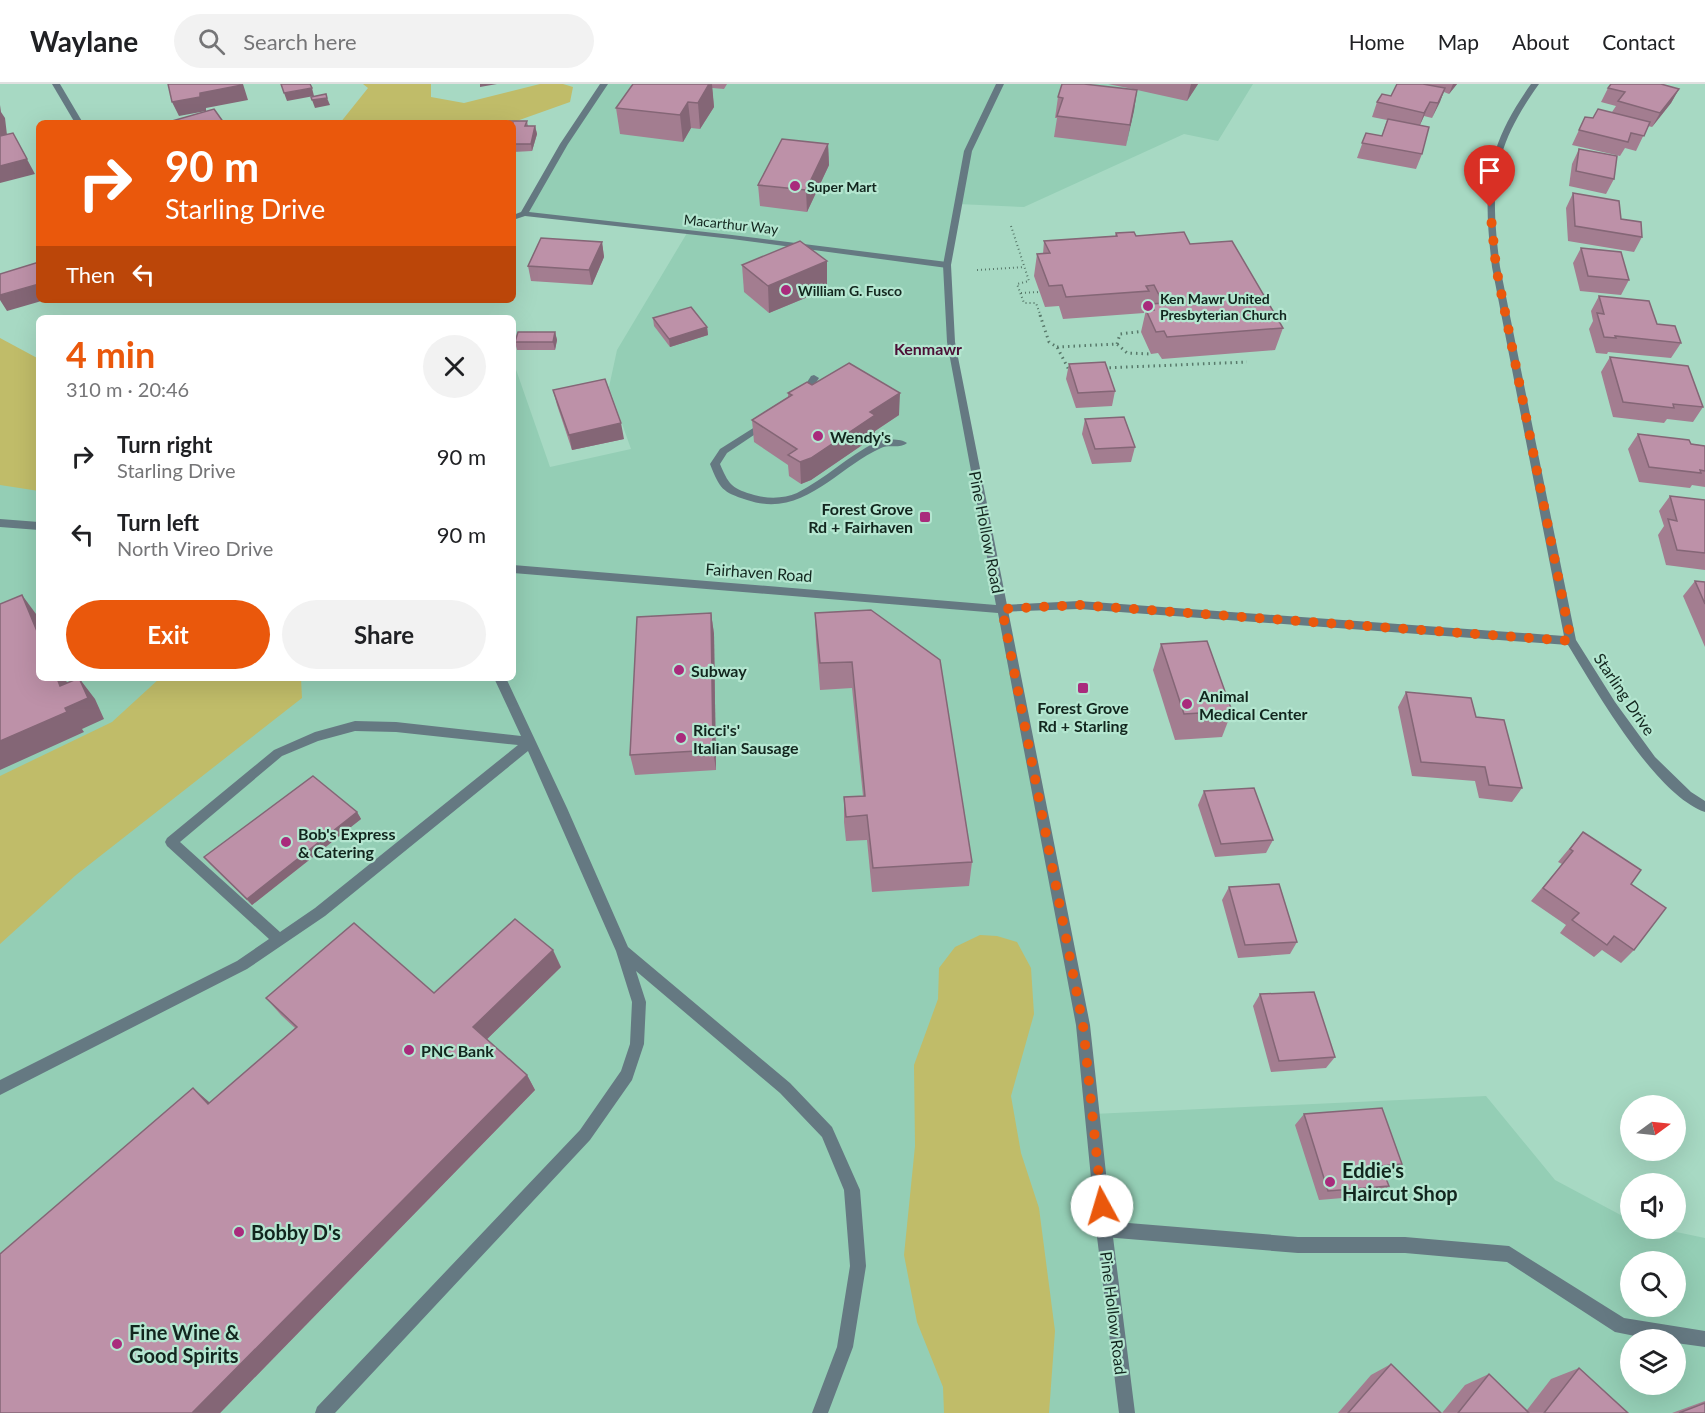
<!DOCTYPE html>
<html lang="en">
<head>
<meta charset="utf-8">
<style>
	body { margin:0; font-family:Lato,sans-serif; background:#f2f2f2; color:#202124; height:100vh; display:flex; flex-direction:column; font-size:22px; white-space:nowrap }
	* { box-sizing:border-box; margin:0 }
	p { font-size:20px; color:#757577 }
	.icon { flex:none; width:33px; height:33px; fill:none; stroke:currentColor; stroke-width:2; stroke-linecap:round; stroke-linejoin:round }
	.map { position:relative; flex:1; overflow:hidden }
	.side { position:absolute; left:36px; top:231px; width:480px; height:366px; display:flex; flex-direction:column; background:#fff; border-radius:9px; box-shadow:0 6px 24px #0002 }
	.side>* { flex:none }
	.hud { position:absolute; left:36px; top:36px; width:480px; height:183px; border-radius:9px; box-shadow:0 6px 24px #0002; background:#ea580c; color:#fff; overflow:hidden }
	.needle { width:39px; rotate:75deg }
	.fabs { position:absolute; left:1620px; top:1011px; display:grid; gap:12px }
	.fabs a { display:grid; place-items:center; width:66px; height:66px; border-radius:50%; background:#fff; box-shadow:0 6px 24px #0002; font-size:30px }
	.pin { position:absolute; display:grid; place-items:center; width:51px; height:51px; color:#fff; margin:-62px -26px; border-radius:50% 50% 50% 0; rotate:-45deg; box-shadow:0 0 6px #0007 }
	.pin .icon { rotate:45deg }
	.me { position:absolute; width:66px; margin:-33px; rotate:354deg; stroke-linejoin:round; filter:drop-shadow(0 0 4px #0008) }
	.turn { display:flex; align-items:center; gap:21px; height:126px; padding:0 30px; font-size:27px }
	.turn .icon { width:78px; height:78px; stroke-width:2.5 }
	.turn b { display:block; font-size:42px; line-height:51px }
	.then { display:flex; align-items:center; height:57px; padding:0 30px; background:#0003; gap:12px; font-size:22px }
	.round { display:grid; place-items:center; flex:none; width:63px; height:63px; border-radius:32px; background:#f2f2f2 }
	.headline { display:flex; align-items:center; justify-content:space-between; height:102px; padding:0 30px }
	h1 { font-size:36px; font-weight:700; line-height:45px; color:#ea580c }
	.cta { display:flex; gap:12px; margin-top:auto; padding:12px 30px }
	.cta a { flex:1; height:69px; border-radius:36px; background:#ea580c; color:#fff; font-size:24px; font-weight:700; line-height:69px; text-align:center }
	.cta a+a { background:#f2f2f2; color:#202124 }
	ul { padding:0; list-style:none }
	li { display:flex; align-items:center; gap:18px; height:78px; padding:0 30px }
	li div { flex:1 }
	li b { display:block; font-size:22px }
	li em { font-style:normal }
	header { display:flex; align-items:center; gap:36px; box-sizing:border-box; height:84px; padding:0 30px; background:#fff; border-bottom:2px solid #e0e0e0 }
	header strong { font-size:28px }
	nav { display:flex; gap:33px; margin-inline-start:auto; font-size:21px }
	.search { width:420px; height:54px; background:#f2f2f2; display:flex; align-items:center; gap:15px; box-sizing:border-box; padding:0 21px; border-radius:33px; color:#757577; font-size:22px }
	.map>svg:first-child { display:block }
	.built { fill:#94ceb5; fill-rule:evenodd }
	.green { fill:#c0bc69 }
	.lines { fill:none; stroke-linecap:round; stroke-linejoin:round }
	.path-far1 { stroke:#587a6b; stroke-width:2; stroke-dasharray:1 3; stroke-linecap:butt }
	.path { stroke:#587a6b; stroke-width:3; stroke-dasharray:1.5 4; stroke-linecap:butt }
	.service { fill:#657982; fill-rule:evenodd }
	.minor { fill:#657982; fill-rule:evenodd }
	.tertiary { fill:#657982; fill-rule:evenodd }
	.wall { fill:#a37d90 }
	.shaded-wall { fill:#846676 }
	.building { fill:#bd91a8; stroke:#846676; stroke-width:1.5 }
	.route { stroke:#ea580c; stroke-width:10; stroke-dasharray:0 18 }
	.poi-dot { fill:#a92b7c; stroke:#b4e6d0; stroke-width:2 }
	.labels { text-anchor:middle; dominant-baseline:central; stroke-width:4.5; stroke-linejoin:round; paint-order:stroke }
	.far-poi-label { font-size:14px; font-weight:bold; fill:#12261e; stroke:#b4e6d0; text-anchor:start }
	.far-street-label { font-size:14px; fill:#12261e; stroke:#b4e6d0 }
	.far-quarter-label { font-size:16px; font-weight:bold; fill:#4c0f36; stroke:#b4e6d0 }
	.poi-label { font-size:16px; font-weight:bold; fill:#12261e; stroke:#b4e6d0; text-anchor:start }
	.street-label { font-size:16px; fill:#12261e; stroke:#b4e6d0 }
	.near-poi-label { font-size:20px; font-weight:bold; fill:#12261e; stroke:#b4e6d0; text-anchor:start }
</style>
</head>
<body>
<header>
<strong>Waylane</strong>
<div class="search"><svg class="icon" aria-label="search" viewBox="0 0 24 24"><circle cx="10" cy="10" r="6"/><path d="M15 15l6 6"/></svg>Search here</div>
<nav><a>Home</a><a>Map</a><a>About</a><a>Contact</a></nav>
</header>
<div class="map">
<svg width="1705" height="1329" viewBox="0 0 1705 1329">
	<rect width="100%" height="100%" fill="#a7d9c3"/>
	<path class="built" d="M604 0H1253L1218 57 1184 50 1024 123 958 120 947 180 951 258 1093 1030 1486 1012 1555 1096 1630 1136V1144L1662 1145 1705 1154V1329H0V391L39 364V594H513V277L550 383 631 365 609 303 617 266 687 149 524 130ZM1630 1178H1676V1222H1630ZM1630 1256H1676V1300H1630Z"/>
	<g class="green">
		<polygon points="363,0 431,0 431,13 464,19 540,0 563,0 573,3 570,18 511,39 340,39 368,4"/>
		<polygon points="0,254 39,275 39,407 0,401"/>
		<polygon points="160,594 301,594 302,614 76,791 0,860 0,692 112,638"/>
		<polygon points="980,851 997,852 1017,858 1031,884 1034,930 1011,1012 1021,1069 1039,1124 1055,1247 1049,1329 944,1329 943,1303 917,1238 904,1171 915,1062 914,981 938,915 939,884 955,863"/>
	</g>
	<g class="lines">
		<g class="path-far1">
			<polyline points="1011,142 1029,197 1017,200 1024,219 1036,219 1041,233"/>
			<polyline points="977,186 1024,183"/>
			<polyline points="1021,209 1040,208"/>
		</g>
		<g class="path">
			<polyline points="1040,231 1049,258 1057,263 1069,286 1072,286"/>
			<polyline points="1117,260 1120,250 1145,247"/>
			<polyline points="1057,263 1117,260 1127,269 1151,270"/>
			<polyline points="1104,284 1247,278"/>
		</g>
		<g class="service">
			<polygon points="814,291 819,294 805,316 802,317 799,316 797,314 811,292"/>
			<path d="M766 336 769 337V341L727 369 720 380C728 399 731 404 751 410 765 415 784 415 797 409 825 395 848 372 876 358 883 355 901 354 907 359 900 365 889 360 881 364 836 384 803 435 747 416 722 408 720 405 710 380L720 365Z"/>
			<path d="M494 594H506L567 724 628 863 790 999 832 1043 860 1106 866 1182 853 1263 828 1329H812L837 1263 850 1182 844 1106 822 1053 780 1009 636 887 646 918 644 960 632 996 590 1056 335 1329H315L317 1323 580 1046 621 987 630 960 632 918 616 867 528 667 325 832 247 885 0 1011V996L237 877 269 855 167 762 165 758 167 754 274 666 315 648 355 637 396 638 521 652ZM355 647 396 648 518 661 315 824 280 848 180 758 282 672 318 657Z"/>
			<polygon points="1104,1137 1298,1153 1405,1153 1509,1162 1624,1234 1705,1247 1705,1263 1676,1259 1676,1256 1655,1256 1615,1248 1507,1178 1405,1169 1298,1169 1104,1153 1098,1151 1096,1145 1098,1139"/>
		</g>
		<g class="minor">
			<polygon points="52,0 60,0 83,39 75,39"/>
			<polygon points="600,0 608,0 568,60 529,128 732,151 947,178 951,181 947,184 732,155 525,132 513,136 513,131 521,128 560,60"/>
			<path d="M1531 0H1539C1491 67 1490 104 1500 183L1576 556 1615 618 1655 673 1691 708 1705 717V728C1655 711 1595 605 1568 561L1079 525 998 528 997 525 998 522 1002 521 1079 517 1564 552 1492 183C1483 104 1484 66 1531 0Z"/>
		</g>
		<g class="tertiary">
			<polygon points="996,0 1004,0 972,67 951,181 955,258 1090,941 1112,1145 1135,1329 1119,1329 1096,1145 1076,941 998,529 513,489 513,481 996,521 947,258 943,181 964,67"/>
			<polygon points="0,435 39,438 39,446 0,443"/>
		</g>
	</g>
	<g class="wall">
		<polygon points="633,0 727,0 724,5 712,4 714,23 700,45 691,44 683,58 620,50 616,24"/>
		<polygon points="1108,0 1198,0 1187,17 1137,6 1126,62 1054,53 1057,34 1055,34 1058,13 1133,5"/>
		<polygon points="1397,0 1457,0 1449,10 1444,8 1432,34 1424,32 1420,41 1422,70 1416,85 1357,74 1366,49 1382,52 1387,36 1372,33 1377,18 1391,12"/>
		<polygon points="1664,1 1679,5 1671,19 1652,43 1648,42 1636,67 1625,64 1620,72 1572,61 1585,33 1593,34 1612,28 1616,22 1601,18 1608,4"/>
		<polygon points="527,37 528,42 535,42 537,50 532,67 513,68 513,39"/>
		<polygon points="828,60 829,81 807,128 760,122 758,101"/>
		<polygon points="1579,65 1614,95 1606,110 1569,102 1572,80"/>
		<polygon points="1573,109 1621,135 1642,153 1634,168 1568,157 1566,124"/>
		<polygon points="1116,149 1190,160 1283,244 1275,266 1162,275 1158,269 1151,270 1141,248 1146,226 1149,226 1149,223 1145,223 1144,229 1063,235 1059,222 1045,223 1034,192 1037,170 1043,170 1044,157 1115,152"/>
		<polygon points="602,158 604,173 592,201 531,197 528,182"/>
		<polygon points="1581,164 1629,196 1621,211 1580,207 1573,179"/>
		<polygon points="827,177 827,205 769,229 744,208 742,181"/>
		<polygon points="1599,212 1657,240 1681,259 1671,274 1608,268 1607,270 1596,269 1589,245 1593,237 1591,227"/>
		<polygon points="653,234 707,243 708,251 670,263 654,242"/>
		<polygon points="555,248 557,256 555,266 517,266 515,258"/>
		<polygon points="1610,273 1703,323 1693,338 1667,335 1664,339 1613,333 1601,288"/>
		<polygon points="1069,280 1115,307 1112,322 1076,324 1066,295"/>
		<polygon points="812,301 899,331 875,347 874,353 811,396 801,400 789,392 788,381 754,358 752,336 788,313 788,309"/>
		<polygon points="553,306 624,355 572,366 557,321"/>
		<polygon points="1085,335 1135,363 1131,378 1092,380 1082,350"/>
		<polygon points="1638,350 1705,362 1705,403 1692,401 1690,404 1639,398 1628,365"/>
		<polygon points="1670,412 1705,416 1705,486 1666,481 1658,451 1664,442 1659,427"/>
		<polygon points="1695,497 1705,498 1705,563 1683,512"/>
		<polygon points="871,526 972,778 969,802 872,808 867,756 846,757 844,738 844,713 863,712 852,604 820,606 816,556 815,529"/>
		<polygon points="711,529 714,550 716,686 635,691 630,671"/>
		<polygon points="1161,560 1232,627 1222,653 1175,656 1153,586"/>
		<polygon points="1406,608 1476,633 1522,704 1512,718 1479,714 1475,697 1412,692 1398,623"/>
		<polygon points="1204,707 1273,756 1266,769 1215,773 1198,721"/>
		<polygon points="357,728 361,735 252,821 210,780 204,773"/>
		<polygon points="1583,748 1631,800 1634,866 1621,879 1602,866 1594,873 1560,849 1566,841 1531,817 1562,780 1558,778"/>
		<polygon points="1229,803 1297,858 1290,870 1238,874 1222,816"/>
		<polygon points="561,883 487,955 527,991 535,1006 220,1329 193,1004 210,1019 295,944 281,931 266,914 434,909"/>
		<polygon points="1260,910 1335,973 1326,984 1271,988 1253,922"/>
		<polygon points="1304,1030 1402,1080 1391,1090 1384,1090 1389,1102 1378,1111 1319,1116 1295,1041"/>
		<polygon points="1391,1280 1441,1329 1338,1329 1371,1291"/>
		<polygon points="1579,1284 1628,1329 1442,1329 1465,1301 1489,1290 1527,1326 1551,1295"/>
		<polygon points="1705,1317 1705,1329 1672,1329"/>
	</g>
	<g class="shaded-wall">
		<polygon points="242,0 243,0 248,16 206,24 206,27 179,32 172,18 200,9"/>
		<polygon points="480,0 497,0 480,3"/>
		<polygon points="703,0 712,0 714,23 700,45 698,19"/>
		<polygon points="1191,0 1198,0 1187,17"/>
		<polygon points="1453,0 1457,0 1449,10"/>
		<polygon points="312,4 314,12 287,17 284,9"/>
		<polygon points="1445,4 1440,18 1432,34 1438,19"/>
		<polygon points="1679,5 1671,19 1652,43 1660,29"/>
		<polygon points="1137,6 1134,27 1126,62 1130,41"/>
		<polygon points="327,14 330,21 315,24 312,16"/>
		<polygon points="688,18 691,44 683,58 680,31"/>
		<polygon points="1430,18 1424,32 1419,43 1424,29"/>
		<polygon points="0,21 1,28 5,34 7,51 0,52"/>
		<polygon points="535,42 537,50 532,67 531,60"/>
		<polygon points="828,60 829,81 807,128 806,106"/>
		<polygon points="21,64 35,90 0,99 0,82"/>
		<polygon points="602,158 604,173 592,201 589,186"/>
		<polygon points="827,177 827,205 769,229 768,202"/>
		<polygon points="39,200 39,216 45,216 7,227 0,216 0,211"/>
		<polygon points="707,243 708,251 670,263 669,255"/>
		<polygon points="555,248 557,256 555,266 553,258"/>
		<polygon points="900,309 899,331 875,347 874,353 811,396 801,400 800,378 870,328"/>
		<polygon points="621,339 624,355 572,366 569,351"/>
		<polygon points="22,511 39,534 39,552"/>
		<polygon points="711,529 714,550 716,686 713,666"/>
		<polygon points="57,594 65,594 76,620 79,594 95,615 104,635 82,645 84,648 0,686 0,657 60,602"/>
		<polygon points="357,728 361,735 252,821 247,815"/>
		<polygon points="553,866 561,883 482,960 473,943"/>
		<polygon points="527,991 535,1006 220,1329 192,1329"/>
		<polygon points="193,1004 210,1019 208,1020"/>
	</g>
	<g class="building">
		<polygon points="168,0 242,0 242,1 200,9 200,13 172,18"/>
		<polygon points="281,0 310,0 312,4 284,9"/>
		<polygon points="633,0 709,0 698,19 688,18 680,31 616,24"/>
		<polygon points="1062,0 1084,0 1137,6 1130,41 1057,32 1063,14 1058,13"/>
		<polygon points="1397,0 1423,0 1445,4 1438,19 1430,18 1424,29 1377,18 1382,10 1391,12"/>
		<polygon points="1611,0 1661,0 1679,5 1660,29 1618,17 1625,8 1608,4"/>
		<polygon points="326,10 327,14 312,16 311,13"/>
		<polygon points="214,25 224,39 165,39"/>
		<polygon points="1598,25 1650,38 1644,52 1631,49 1628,58 1579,46 1585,33 1593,34"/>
		<polygon points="1388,35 1429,43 1422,70 1362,59 1366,49 1382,52"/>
		<polygon points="509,37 527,37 525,42 535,42 531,60 513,60 513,39 509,39"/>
		<polygon points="13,49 27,75 0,82 0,52"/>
		<polygon points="782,55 828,60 806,106 758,101"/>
		<polygon points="1579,65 1617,72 1614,95 1576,87"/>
		<polygon points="1573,109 1619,117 1621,135 1641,138 1642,153 1575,142"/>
		<polygon points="1134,148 1136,152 1184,148 1190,160 1232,157 1283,244 1167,253 1164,247 1156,248 1146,226 1154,226 1151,220 1163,219 1154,201 1146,202 1149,207 1066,213 1062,201 1049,202 1037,170 1050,169 1044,157 1117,152 1116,149"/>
		<polygon points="541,154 602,158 589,186 528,182"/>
		<polygon points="800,157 827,177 768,202 742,181"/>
		<polygon points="1581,164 1621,168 1629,196 1588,192"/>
		<polygon points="39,178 39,200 0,211 0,190"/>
		<polygon points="1599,212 1649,217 1657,240 1675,242 1681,259 1615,252 1616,254 1604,253 1597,229 1604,230"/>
		<polygon points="691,223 707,243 669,255 653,234"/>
		<polygon points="518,248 555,248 553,258 515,258"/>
		<polygon points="1610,273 1688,282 1703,323 1673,320 1674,324 1623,318"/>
		<polygon points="1105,278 1115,307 1078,309 1069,280"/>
		<polygon points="849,279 900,309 870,328 875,331 811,374 800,378 788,371 797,365 752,336 792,311 788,309 807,298 812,301"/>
		<polygon points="605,295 621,339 569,351 553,306"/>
		<polygon points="1124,333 1135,363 1095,365 1085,335"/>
		<polygon points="1638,350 1689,356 1691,360 1705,362 1705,387 1700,386 1701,389 1649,383"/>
		<polygon points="1670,412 1705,416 1705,469 1677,466 1668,435 1677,437"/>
		<polygon points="1695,497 1705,498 1705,520"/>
		<polygon points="22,511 39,552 39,594 57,594 60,602 79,594 88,614 65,624 67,628 0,657 0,520"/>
		<polygon points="871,526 940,576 972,778 873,784 867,731 846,733 844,713 865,712 852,578 820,579 815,529"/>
		<polygon points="711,529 713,666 630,671 637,533"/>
		<polygon points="1207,557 1232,627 1184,630 1161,560"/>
		<polygon points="1406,608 1471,614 1476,633 1504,636 1522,704 1489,701 1485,683 1421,678"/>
		<polygon points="313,692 357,728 247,815 204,773"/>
		<polygon points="1254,704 1273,756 1221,760 1204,707"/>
		<polygon points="1583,748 1641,786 1631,800 1666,824 1634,866 1614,852 1607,861 1572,836 1579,829 1543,804 1573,767 1570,765"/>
		<polygon points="1279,800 1297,858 1245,861 1229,803"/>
		<polygon points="515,835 553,866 473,943 527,991 192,1329 0,1329 0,1170 193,1004 208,1020 297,943 266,914 354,839 434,909"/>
		<polygon points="1314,908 1335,973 1279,977 1260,910"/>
		<polygon points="1382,1024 1402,1080 1381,1082 1389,1102 1328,1107 1304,1030"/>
		<polygon points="1391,1280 1441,1329 1348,1329"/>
		<polygon points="1579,1284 1628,1329 1544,1329"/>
		<polygon points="1489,1290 1529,1329 1458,1329"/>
		<polygon points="1705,1319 1705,1329 1679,1329"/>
	</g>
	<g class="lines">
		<polyline class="route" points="1102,1122 1083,941 1002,525 1079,521 1571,557 1496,183 1490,123"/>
	</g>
	<g class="poi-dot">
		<circle cx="795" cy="102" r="6"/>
		<circle cx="786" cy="206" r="6"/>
		<circle cx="1148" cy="222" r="6"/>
		<circle cx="818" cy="352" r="6"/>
		<rect x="919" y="427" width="12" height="12" rx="3"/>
		<circle cx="679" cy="586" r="6"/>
		<rect x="1077" y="598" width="12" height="12" rx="3"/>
		<circle cx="1187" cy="620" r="6"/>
		<circle cx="681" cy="654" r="6"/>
		<circle cx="286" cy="758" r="6"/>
		<circle cx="409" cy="966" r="6"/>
		<circle cx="1330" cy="1098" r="6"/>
		<circle cx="239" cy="1148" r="6"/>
		<circle cx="117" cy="1260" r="6"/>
	</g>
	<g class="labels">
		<g class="far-poi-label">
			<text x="807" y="102">Super Mart</text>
			<text x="798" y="206">William G. Fusco</text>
			<text x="1160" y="214">Ken Mawr United<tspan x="1160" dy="16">Presbyterian Church</tspan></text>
		</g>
		<g class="far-street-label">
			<text transform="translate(731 140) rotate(6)">Macarthur Way</text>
		</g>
		<g class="far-quarter-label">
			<text x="928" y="264">Kenmawr</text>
		</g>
		<g class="poi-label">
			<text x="830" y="352">Wendy's</text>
			<text x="913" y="424" text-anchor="end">Forest Grove<tspan x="913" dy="18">Rd + Fairhaven</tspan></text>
			<text x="691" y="586">Subway</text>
			<text x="1199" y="611">Animal<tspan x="1199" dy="18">Medical Center</tspan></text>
			<text x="1083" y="623" text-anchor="middle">Forest Grove<tspan x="1083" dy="18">Rd + Starling</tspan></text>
			<text x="693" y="645">Ricci's'<tspan x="693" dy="18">Italian Sausage</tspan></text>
			<text x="298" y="749">Bob's Express<tspan x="298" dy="18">&amp; Catering</tspan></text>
			<text x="421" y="966">PNC Bank</text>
		</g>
		<g class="street-label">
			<text transform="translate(987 448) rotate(79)">Pine Hollow Road</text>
			<text transform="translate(759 488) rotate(4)">Fairhaven Road</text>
			<text transform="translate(1625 610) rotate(56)">Starling Drive</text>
			<text transform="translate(1114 1229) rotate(83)">Pine Hollow Road</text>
		</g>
		<g class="near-poi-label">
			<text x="1342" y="1086">Eddie's<tspan x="1342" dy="23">Haircut Shop</tspan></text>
			<text x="251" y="1148">Bobby D's</text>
			<text x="129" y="1248">Fine Wine &amp;<tspan x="129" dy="23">Good Spirits</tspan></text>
		</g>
	</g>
</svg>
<div class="fabs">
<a><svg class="needle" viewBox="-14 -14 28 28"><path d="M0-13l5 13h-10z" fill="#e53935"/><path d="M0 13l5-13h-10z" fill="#757577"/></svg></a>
<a><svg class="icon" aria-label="sound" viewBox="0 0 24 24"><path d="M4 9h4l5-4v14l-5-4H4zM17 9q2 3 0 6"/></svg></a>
<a><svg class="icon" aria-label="search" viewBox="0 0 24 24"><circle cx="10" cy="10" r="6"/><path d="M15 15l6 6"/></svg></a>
<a><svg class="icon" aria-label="layers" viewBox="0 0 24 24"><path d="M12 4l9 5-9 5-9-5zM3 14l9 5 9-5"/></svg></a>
</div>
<div class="pin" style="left:1490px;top:123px;background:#d93025"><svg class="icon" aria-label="arrive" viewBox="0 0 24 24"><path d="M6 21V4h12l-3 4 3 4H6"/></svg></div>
<svg class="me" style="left:1102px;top:1122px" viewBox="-20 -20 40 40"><circle r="19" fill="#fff"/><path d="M0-13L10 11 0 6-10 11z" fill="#ea580c"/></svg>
<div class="hud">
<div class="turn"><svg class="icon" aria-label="right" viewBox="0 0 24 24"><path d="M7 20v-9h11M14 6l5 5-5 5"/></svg><div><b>90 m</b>Starling Drive</div></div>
<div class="then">Then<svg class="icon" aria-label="left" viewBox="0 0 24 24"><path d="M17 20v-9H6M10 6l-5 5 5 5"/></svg></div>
</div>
<section class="side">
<div class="headline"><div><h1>4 min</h1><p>310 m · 20:46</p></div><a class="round"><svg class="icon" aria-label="close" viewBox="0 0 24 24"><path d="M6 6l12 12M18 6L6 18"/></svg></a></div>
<ul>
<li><svg class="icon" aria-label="right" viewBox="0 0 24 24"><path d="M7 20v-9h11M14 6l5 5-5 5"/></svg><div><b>Turn right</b><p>Starling Drive</p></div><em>90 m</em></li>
<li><svg class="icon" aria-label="left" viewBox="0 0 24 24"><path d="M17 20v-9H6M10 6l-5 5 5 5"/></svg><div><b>Turn left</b><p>North Vireo Drive</p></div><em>90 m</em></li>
</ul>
<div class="cta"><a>Exit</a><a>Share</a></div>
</section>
</div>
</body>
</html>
